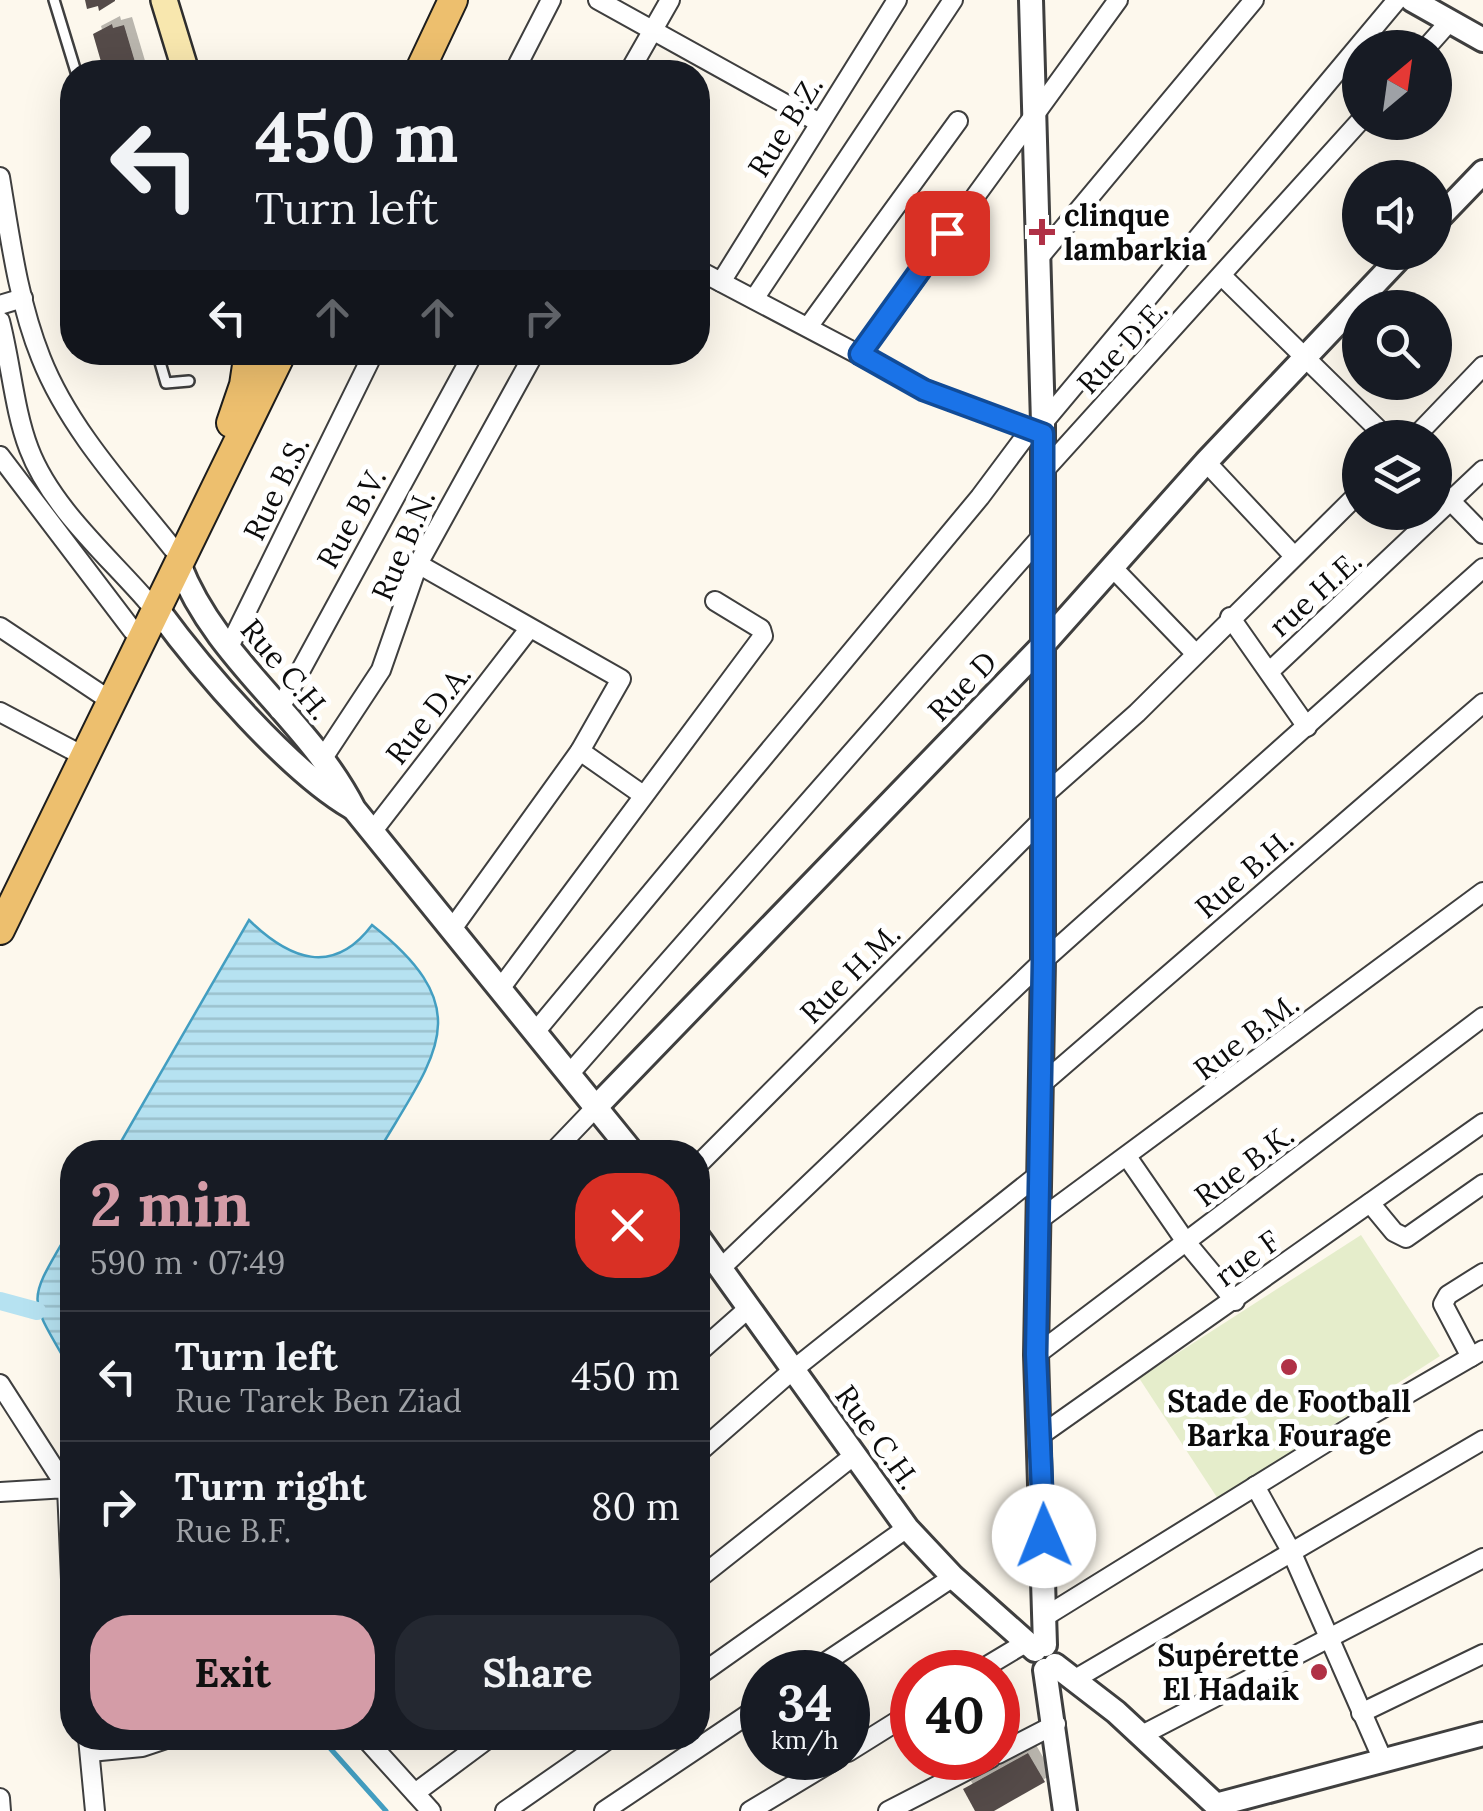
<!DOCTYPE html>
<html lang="en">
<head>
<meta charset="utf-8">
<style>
	body { margin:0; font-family:Lora,serif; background:#242831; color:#f1f3f6; height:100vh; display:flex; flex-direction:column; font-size:38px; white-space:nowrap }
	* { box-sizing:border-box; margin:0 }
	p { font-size:32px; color:#9ea1a6 }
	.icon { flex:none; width:55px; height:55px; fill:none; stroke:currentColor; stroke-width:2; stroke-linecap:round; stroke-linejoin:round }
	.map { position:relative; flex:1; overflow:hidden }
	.side { position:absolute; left:60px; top:1140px; width:650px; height:610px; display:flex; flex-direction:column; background:#171b24; border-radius:40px; box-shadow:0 10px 40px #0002 }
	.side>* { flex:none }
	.guide { position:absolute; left:60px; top:60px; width:650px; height:305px; border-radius:40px; box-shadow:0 10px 40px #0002; background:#171b24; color:#f1f3f6; overflow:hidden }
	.needle { width:65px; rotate:29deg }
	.tools { position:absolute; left:1342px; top:30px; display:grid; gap:20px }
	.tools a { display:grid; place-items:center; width:110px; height:110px; border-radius:50%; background:#171b24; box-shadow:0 10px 40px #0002; font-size:50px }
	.speed { position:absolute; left:740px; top:1650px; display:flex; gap:20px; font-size:50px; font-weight:700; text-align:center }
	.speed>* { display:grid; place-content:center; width:130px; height:130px; border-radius:50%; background:#171b24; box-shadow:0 10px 40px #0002; line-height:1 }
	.speed small { font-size:25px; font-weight:400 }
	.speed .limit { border:15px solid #d22; background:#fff; color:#111 }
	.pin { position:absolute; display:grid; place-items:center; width:85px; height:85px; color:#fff; margin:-42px; border-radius:20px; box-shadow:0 5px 15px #0006 }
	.me { position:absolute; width:110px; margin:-55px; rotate:359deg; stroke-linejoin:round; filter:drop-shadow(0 0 8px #0008) }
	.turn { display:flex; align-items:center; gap:35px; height:210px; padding:0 30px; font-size:45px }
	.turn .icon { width:130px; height:130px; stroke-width:2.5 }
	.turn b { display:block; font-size:70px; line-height:85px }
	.lanes { display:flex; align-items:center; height:95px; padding:0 30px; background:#0003; justify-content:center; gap:50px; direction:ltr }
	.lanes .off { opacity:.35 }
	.round { display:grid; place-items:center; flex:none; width:105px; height:105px; border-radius:40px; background:#242831 }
	.overview { display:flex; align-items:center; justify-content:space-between; height:170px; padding:0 30px }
	h1 { font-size:60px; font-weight:700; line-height:75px; color:#d49ca7 }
	.button { display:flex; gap:20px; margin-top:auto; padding:20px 30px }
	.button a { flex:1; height:115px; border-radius:40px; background:#d49ca7; color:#111; font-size:40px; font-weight:700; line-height:115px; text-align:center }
	.button a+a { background:#242831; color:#f1f3f6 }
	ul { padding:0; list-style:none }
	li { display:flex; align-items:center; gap:30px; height:130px; padding:0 30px; border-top:2px solid #363941 }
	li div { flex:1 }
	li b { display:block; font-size:38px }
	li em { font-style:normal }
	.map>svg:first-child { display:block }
	.pitch { fill:#e5edcb }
	.water { fill:url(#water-rules); stroke:#439ec1; stroke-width:2.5 }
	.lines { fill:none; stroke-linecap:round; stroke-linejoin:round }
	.stream { stroke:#439ec1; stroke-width:5 }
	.canal { stroke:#b6e2f1; stroke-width:18 }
	.building { fill:#544c4a; filter:url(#shadow) }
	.service-casing { stroke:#3f3f3f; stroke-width:14 }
	.minor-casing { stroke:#3f3f3f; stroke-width:22 }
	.tertiary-casing { stroke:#3f3f3f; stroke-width:28 }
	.secondary-casing { stroke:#2e2e2e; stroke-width:30 }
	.primary-casing { stroke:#1d1d1d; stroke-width:32 }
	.service { stroke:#fff; stroke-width:9 }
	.minor { stroke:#fff; stroke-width:18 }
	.tertiary { stroke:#fff; stroke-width:22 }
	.secondary { stroke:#f8e7ae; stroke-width:25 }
	.primary { stroke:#edbf6e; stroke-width:28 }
	.route-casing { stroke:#114b97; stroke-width:25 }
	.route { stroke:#1a73e8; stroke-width:18 }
	.poi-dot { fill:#b03146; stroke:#fff; stroke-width:4 }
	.labels { text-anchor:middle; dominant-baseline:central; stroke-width:10; stroke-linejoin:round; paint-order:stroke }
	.street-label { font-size:30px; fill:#0c0c0c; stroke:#fff }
	.poi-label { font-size:30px; font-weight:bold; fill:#0c0c0c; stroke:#fff; text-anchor:start }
</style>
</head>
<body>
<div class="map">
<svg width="1483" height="1811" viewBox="0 0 1483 1811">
	<defs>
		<pattern id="water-rules" width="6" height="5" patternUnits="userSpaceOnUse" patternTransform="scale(2.5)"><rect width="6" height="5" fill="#b6e2f1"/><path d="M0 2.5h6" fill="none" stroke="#9bc1cd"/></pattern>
		<filter id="shadow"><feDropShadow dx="8" dy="-8" stdDeviation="0" flood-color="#0004"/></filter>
	</defs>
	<rect width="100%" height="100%" fill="#fdf8ed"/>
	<polygon class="pitch" points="1361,1235 1440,1356 1218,1499 1139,1378"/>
	<g class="water">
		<path d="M249 920C289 959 333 977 372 925 480 1010 436 1054 378 1152H115Z"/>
		<path d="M72 1226V1372C26 1292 26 1306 72 1226Z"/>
	</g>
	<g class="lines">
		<polyline class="stream" points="321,1738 386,1811"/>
		<polyline class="canal" points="0,1301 37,1311"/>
	</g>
	<g class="building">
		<polygon points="85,0 115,0 115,1 99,11 98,6 87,9"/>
		<polygon points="112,24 113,28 124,25 138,72 104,72 93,34"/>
		<polygon points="1028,1753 1045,1782 994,1811 975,1811 963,1789"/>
	</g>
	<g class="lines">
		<defs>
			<g id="service">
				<polyline points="54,0 76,72"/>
				<polyline points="157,352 166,383 189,381"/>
			</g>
			<g id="minor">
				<polyline points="598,0 818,122"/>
				<polyline points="1426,48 1450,21"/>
				<polyline points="514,72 551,0"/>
				<polyline points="629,72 670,0"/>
				<path d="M0 177C10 237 18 301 41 358 69 429 126 490 173 549"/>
				<polyline points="1037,260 1254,0"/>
				<polyline points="698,270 924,389 1039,433"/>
				<polyline points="1223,277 1387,438"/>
				<polyline points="721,282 897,0"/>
				<polyline points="754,299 953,0"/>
				<polyline points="0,305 23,298"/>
				<path d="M0 321C11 363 14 410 29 449 51 507 107 555 147 601"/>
				<polyline points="808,327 958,121"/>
				<polyline points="860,355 1118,0"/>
				<polyline points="1043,423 1397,0"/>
				<polyline points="1414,438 1483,366"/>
				<polyline points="0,456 133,631"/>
				<polyline points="1206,462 1294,556"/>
				<polyline points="1043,472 1360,121"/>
				<polyline points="1435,485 1483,534"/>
				<polyline points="418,564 621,679 580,751 452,929"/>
				<polyline points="1112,567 1195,653"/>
				<polyline points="1230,617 1307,727"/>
				<polyline points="0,627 102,695"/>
				<polyline points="228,649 374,352"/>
				<polyline points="1270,671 1483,470"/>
				<polyline points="279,710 474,352"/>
				<polyline points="0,712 74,751"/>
				<polyline points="580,751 643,795"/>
				<polyline points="323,758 381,670 418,564 535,352"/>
				<polyline points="1042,797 1137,713 1360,492"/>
				<polyline points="372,832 529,629"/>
				<polyline points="500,989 763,636 761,629 715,601"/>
				<polyline points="536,1031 980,497 1030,430"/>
				<polyline points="571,1072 1041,537"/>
				<polyline points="1042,1084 1483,703"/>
				<polyline points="553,1152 597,1106"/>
				<polyline points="1128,1158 1186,1242 1235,1301"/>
				<polyline points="698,1165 1042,820"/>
				<polyline points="1370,1203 1394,1232 1406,1238 1483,1184"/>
				<polyline points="1039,1220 1483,892"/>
				<polyline points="721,1268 1043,961 1483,568"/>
				<polyline points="698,1353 750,1307"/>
				<polyline points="1036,1355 1483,1017"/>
				<polyline points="1471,1357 1443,1304 1448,1295 1483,1273"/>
				<polyline points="0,1384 70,1493"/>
				<polyline points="1041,1435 1483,1123"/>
				<polyline points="698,1453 794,1369 1038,1175"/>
				<polyline points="1255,1486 1291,1551 1382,1758"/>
				<polyline points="0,1492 67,1488 72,1602"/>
				<polyline points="698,1579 852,1457"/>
				<polyline points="1046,1616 1359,1422 1483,1350"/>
				<polyline points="811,1672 953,1577"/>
				<polyline points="977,1672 1027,1642"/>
				<polyline points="698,1676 907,1528"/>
				<polyline points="1077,1678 1483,1440"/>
				<polyline points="1361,1713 1483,1654"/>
				<polyline points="1140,1736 1483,1558"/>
				<polyline points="88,1738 95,1811"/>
				<polyline points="365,1738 431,1811"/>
				<polyline points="90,1752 142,1747 169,1738"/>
				<polyline points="848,1752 912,1712"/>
				<polyline points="998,1754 1056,1724"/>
				<polyline points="415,1793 489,1738"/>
				<polyline points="0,1798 1,1811"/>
				<polyline points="505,1811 610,1738"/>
				<polyline points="604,1811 762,1705"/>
				<polyline points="750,1811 838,1758"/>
				<polyline points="888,1811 991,1758"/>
			</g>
			<g id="tertiary">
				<polyline points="1031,0 1043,423 1043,961 1036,1355 1045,1645"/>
				<polyline points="1412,0 1483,40"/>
				<polyline points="1435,222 1483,172"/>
				<path d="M179 564C216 661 308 718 354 809L632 1152"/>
				<path d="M158 610C202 670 288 770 351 807"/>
				<polyline points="597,1106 1043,645 1206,462 1405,252"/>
				<polyline points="698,1237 907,1528 953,1577 1035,1650"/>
				<polyline points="1055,1665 1116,1712 1216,1805 1483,1734"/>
				<polyline points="1045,1670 1065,1811"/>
			</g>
			<polyline id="secondary" points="164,0 186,72"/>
			<g id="primary">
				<polyline points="419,72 453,0"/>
				<polyline points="231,423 244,385 249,352"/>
				<polyline points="0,930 282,352"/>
			</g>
		</defs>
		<use href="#service" class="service-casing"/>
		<use href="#minor" class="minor-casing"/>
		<use href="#tertiary" class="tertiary-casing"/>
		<use href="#secondary" class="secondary-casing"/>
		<use href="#primary" class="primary-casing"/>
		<use href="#service" class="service"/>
		<use href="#minor" class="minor"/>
		<use href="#tertiary" class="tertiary"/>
		<use href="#secondary" class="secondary"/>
		<use href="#primary" class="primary"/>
	</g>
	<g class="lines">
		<defs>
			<polyline id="route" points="947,233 860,354 924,390 1043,434 1043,961 1036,1354 1044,1536"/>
		</defs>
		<use href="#route" class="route-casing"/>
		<use href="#route" class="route"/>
	</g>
	<g class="poi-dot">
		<path d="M1037 217h10v10h10v10h-10v10h-10v-10h-10v-10h10z"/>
		<circle cx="1289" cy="1367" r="10"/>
		<circle cx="1319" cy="1672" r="10"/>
	</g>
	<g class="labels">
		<g class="street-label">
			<text transform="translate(785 126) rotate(-58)">Rue B.Z.</text>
			<text transform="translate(1122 346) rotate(-47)">Rue D.E.</text>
			<text transform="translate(276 488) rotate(-64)">Rue B.S.</text>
			<text transform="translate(351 518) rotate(-61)">Rue B.V.</text>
			<text transform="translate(403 545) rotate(-67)">Rue B.N.</text>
			<text transform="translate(1315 593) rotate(-42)">rue H.E.</text>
			<text transform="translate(286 669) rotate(50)">Rue C.H.</text>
			<text transform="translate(962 686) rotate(-46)">Rue D</text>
			<text transform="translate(428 714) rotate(-52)">Rue D.A.</text>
			<text transform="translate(1244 873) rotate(-41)">Rue B.H.</text>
			<text transform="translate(850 973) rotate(-45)">Rue H.M.</text>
			<text transform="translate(1246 1036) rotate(-37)">Rue B.M.</text>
			<text transform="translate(1244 1165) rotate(-37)">Rue B.K.</text>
			<text transform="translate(1247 1258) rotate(-36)">rue F</text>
			<text transform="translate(878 1437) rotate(54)">Rue C.H.</text>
		</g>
		<g class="poi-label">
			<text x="1064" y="215">clinque<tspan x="1064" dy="34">lambarkia</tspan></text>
			<text x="1289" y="1401" text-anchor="middle">Stade de Football<tspan x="1289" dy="34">Barka Fourage</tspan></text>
			<text x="1299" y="1655" text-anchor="end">Supérette<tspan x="1299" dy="34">El Hadaik</tspan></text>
		</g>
	</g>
</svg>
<div class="tools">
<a><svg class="needle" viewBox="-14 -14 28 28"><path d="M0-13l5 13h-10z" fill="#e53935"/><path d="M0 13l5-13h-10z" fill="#9ea1a6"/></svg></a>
<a><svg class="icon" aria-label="sound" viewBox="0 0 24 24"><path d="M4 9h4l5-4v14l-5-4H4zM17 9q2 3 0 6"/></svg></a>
<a><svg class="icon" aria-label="search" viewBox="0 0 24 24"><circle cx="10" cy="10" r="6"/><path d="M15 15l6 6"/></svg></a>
<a><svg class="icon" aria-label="layers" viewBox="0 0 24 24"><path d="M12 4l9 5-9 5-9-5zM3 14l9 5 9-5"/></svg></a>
</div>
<div class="speed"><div>34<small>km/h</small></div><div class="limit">40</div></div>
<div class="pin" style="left:947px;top:233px;background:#d93025"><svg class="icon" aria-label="arrive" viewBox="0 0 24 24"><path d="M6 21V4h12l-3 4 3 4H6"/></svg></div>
<svg class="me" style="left:1044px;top:1536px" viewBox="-20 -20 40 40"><circle r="19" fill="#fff"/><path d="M0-13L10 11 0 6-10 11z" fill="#1a73e8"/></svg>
<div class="guide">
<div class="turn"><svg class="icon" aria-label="left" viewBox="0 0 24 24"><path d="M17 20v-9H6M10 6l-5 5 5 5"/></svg><div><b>450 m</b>Turn left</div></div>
<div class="lanes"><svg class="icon" aria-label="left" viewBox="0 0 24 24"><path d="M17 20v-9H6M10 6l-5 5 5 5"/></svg><svg class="icon off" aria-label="ahead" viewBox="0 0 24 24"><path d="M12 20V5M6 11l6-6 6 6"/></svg><svg class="icon off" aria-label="ahead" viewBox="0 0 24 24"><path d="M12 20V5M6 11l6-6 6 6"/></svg><svg class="icon off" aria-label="right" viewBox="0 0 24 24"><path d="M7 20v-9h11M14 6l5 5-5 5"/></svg></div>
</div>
<section class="side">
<div class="overview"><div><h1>2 min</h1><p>590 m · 07:49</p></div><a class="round" style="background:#d93025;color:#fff"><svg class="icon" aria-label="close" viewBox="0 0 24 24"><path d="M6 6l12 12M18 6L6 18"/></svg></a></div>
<ul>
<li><svg class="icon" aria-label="left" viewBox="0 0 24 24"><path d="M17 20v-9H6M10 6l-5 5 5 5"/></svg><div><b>Turn left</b><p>Rue Tarek Ben Ziad</p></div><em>450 m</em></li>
<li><svg class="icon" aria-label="right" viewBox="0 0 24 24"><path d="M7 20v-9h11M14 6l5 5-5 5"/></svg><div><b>Turn right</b><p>Rue B.F.</p></div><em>80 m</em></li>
</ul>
<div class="button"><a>Exit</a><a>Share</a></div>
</section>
</div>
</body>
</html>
